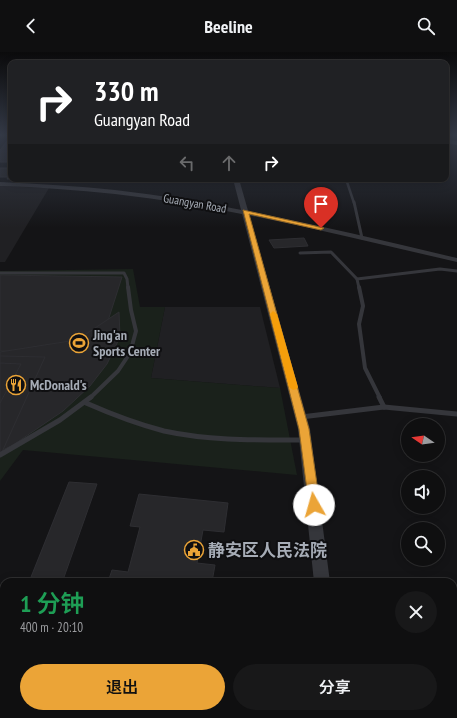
<!DOCTYPE html>
<html lang="zh">
<head>
<meta charset="utf-8">
<style>
	body { margin:0; font-family:"PT Sans Narrow","Noto Sans SC",sans-serif; background:#181819; color:#f1f3f6; height:100vh; display:flex; flex-direction:column; font-size:15px; white-space:nowrap }
	* { box-sizing:border-box; margin:0 }
	p { font-size:13px; color:#9b9c9f }
	.icon { flex:none; width:22px; height:22px; fill:none; stroke:currentColor; stroke-width:2; stroke-linecap:round; stroke-linejoin:round }
	.map { position:relative; flex:1; overflow:hidden }
	.drawer { position:absolute; left:0px; top:526px; width:457px; height:140px; display:flex; flex-direction:column; background:#0f0f10; border-radius:12px 12px 0 0; box-shadow:0 2px 10px #0003,0 0 0 1px #2f2f30 }
	.drawer>* { flex:none }
	.hud { position:absolute; left:8px; top:8px; width:441px; height:122px; border-radius:8px; box-shadow:0 2px 10px #0003,0 0 0 1px #2f2f30; background:#202124; color:#fff; overflow:hidden }
	.needle { width:26px; rotate:283deg }
	.tools { position:absolute; left:401px; top:366px; display:grid; gap:8px }
	.tools a { display:grid; place-items:center; width:44px; height:44px; border-radius:50%; background:#0f0f10; box-shadow:0 2px 10px #0003,0 0 0 1px #2f2f30; font-size:20px }
	.pin { position:absolute; display:grid; place-items:center; width:34px; height:34px; color:#fff; margin:-41px -17px; border-radius:50% 50% 50% 0; rotate:-45deg; box-shadow:0 0 4px #0007 }
	.pin .icon { rotate:45deg }
	.me { position:absolute; width:44px; margin:-22px; rotate:353deg; stroke-linejoin:round; filter:drop-shadow(0 0 3px #0008) }
	.turn { display:flex; align-items:center; gap:14px; height:84px; padding:0 20px; font-size:18px }
	.turn .icon { width:52px; height:52px; stroke-width:2.5 }
	.turn b { display:block; font-size:28px; line-height:34px }
	.lanes { display:flex; align-items:center; height:38px; padding:0 20px; background:#0003; justify-content:center; gap:20px; direction:ltr }
	.lanes .off { opacity:.35 }
	.round { display:grid; place-items:center; flex:none; width:42px; height:42px; border-radius:21px; background:#181819 }
	.overview { display:flex; align-items:center; justify-content:space-between; height:68px; padding:0 20px }
	h1 { font-size:24px; font-weight:600; line-height:30px; color:#1e9e55 }
	.button { display:flex; gap:8px; margin-top:auto; padding:8px 20px }
	.button a { flex:1; height:46px; border-radius:24px; background:#eba437; color:#111; font-size:16px; font-weight:600; line-height:46px; text-align:center }
	.button a+a { background:#181819; color:#f1f3f6 }
	header { display:flex; justify-content:space-between; align-items:center; height:52px; padding:0 20px; background:#0f0f10; font-size:18px; font-weight:600 }
	.map>svg:first-child { display:block }
	.built { fill:#202023 }
	.green { fill:#1a211b }
	.building { fill:#27272a; stroke:#2e2e32 }
	.lines { fill:none; stroke-linecap:round; stroke-linejoin:round }
	.service-far3 { stroke:#35363b; stroke-width:2.5 }
	.service-far2 { stroke:#35363b; stroke-width:3 }
	.service-far1 { stroke:#35363b; stroke-width:4 }
	.service { stroke:#35363b; stroke-width:5 }
	.minor { fill:#35363b; fill-rule:evenodd }
	.tertiary { fill:#35363b; fill-rule:evenodd }
	.route { fill:#eba437; stroke:#996b24 }
	.slow { fill:#f59e0b }
	.labels { text-anchor:middle; dominant-baseline:central; stroke-width:4; stroke-linejoin:round; paint-order:stroke }
	.far-street-label { font-size:12px; fill:#a6acb6; stroke:#0f0f11 }
	.poi-label { font-size:14px; font-weight:bold; fill:#a6acb6; stroke:#0f0f11; text-anchor:start }
	.near-poi-label { font-size:17px; font-weight:bold; fill:#a6acb6; stroke:#0f0f11; text-anchor:start }
</style>
</head>
<body>
<header><svg class="icon" aria-label="back" viewBox="0 0 24 24"><path d="M15 5l-7 7 7 7"/></svg>Beeline<svg class="icon" aria-label="search" viewBox="0 0 24 24"><circle cx="10" cy="10" r="6"/><path d="M15 15l6 6"/></svg></header>
<div class="map">
<svg width="457" height="666" viewBox="0 0 457 666">
	<rect width="100%" height="100%" fill="#141416"/>
	<g class="built">
		<polygon points="0,134 49,136 5,210 0,210"/>
		<polygon points="165,255 260,255 280,336 151,326"/>
	</g>
	<polygon class="green" points="133,217 140,255 165,255 151,326 280,336 297,423 23,398 0,429 0,219"/>
	<g class="building">
		<polygon points="11,84 11,110 0,110 0,98"/>
		<polygon points="0,116 11,116 11,127 28,127 7,127 8,125 0,125"/>
		<polygon points="304,186 308,194 274,196 269,188"/>
		<polygon points="0,223 122,225 98,300 0,299"/>
		<polygon points="119,260 120,285 107,312 90,334 63,359 13,393 0,399 0,300 70,289 86,282"/>
		<polygon points="0,304 45,305 2,400 0,401"/>
		<polygon points="0,311 21,312 0,351"/>
		<polygon points="69,430 97,432 63,528 31,525"/>
		<polygon points="139,442 228,451 224,480 203,478 197,511 215,513 212,530 108,530 112,518 128,520 140,475 130,474"/>
		<polygon points="0,586 4,586 4,662 123,662 122,666 0,666"/>
		<polygon points="187,662 237,662 237,666 251,666 187,666"/>
		<rect x="259" y="662" width="41" height="4"/>
	</g>
	<g class="lines">
		<polyline class="service-far3" points="346,127 354,151"/>
		<g class="service-far2">
			<polyline points="354,150 362,186"/>
			<polyline points="300,201 331,200 357,227 359,236"/>
			<polyline points="0,221 124,221 127,227 128,236"/>
			<polyline points="357,227 440,217 457,219"/>
		</g>
		<g class="service-far1">
			<polyline points="359,235 363,254 359,272 365,316 380,346"/>
			<polyline points="90,346 118,319 130,301 136,279 131,258 128,235"/>
		</g>
		<g class="service">
			<polyline points="379,345 384,355"/>
			<path d="M86 351C111 362 137 372 164 379 210 389 257 388 304 388"/>
			<polyline points="301,365 384,355 457,362"/>
			<polyline points="0,403 60,368 91,345"/>
		</g>
		<path class="minor" d="M0 130C38 132 77 134 115 138 230 151 344 180 457 206V210C344 184 231 155 115 142 77 138 38 135 0 134Z"/>
		<g class="tertiary">
			<polygon points="446,87 457,89 457,93 446,91"/>
			<polygon points="233,127 239,127 310,377 330,530 314,530 298,377"/>
			<rect x="327" y="662" width="18" height="4"/>
		</g>
	</g>
	<linearGradient id="sky" x2="0" y2="1"><stop stop-color="#0b0b0c"/><stop offset="0.47" stop-color="#343a47"/><stop offset="1" stop-color="#343a47" stop-opacity="0"/></linearGradient>
	<rect width="457" height="176" fill="url(#sky)"/>
	<polygon class="route" points="243,158 324,176 321,178 249,162 309,377 320,453 318,456 314,457 310,456 309,453 299,377"/>
	<polygon class="slow" points="273,259 277,262 298,335 297,337 293,338 289,335 270,262"/>
	<defs>
		<symbol id="stadium-ring" viewBox="-11 -11 22 22"><circle r="9.5" fill="#0f0f11" stroke="#eba437" stroke-width="1.5"/><path d="M0-5a6.5 5 0 1 0 0 10a6.5 5 0 1 0 0-10ZM-3.5-1.8h7v3.6h-7Z" fill="#eba437"/></symbol>
		<symbol id="restaurant-ring" viewBox="-11 -11 22 22"><circle r="9.5" fill="#0f0f11" stroke="#eba437" stroke-width="1.5"/><path d="M-5-6h1v4h1v-4h1v4h1v-4h1v5L-1.5 .5V6h-2V.5L-5-1ZM5-6V6H3V1.5H1.5Q1.5-4 5-6Z" fill="#eba437"/></symbol>
		<symbol id="civic-ring" viewBox="-11 -11 22 22"><circle r="9.5" fill="#0f0f11" stroke="#eba437" stroke-width="1.5"/><path d="M-.6-6.5H3V-4.5H.6V-3L4-1V1h2V6H-6V1h2V-1L-.6-3ZM-1.2 2.5V6h2.4V2.5Z" fill="#eba437"/></symbol>
	</defs>
	<g fill-rule="evenodd">
		<use href="#stadium-ring" x="68" y="280" width="22" height="22"/>
		<use href="#restaurant-ring" x="5" y="322" width="22" height="22"/>
		<use href="#civic-ring" x="183" y="487" width="22" height="22"/>
	</g>
	<g class="labels">
		<g class="far-street-label">
			<text transform="translate(195 151) rotate(10)">Guangyan Road</text>
		</g>
		<g class="poi-label">
			<text x="93" y="283">Jing'an<tspan x="93" dy="16">Sports Center</tspan></text>
			<text x="30" y="333">McDonald's</text>
		</g>
		<g class="near-poi-label">
			<text x="208" y="498">静安区人民法院</text>
		</g>
	</g>
</svg>
<div class="tools">
<a><svg class="needle" viewBox="-14 -14 28 28"><path d="M0-13l5 13h-10z" fill="#e53935"/><path d="M0 13l5-13h-10z" fill="#9b9c9f"/></svg></a>
<a><svg class="icon" aria-label="sound" viewBox="0 0 24 24"><path d="M4 9h4l5-4v14l-5-4H4zM17 9q2 3 0 6"/></svg></a>
<a><svg class="icon" aria-label="search" viewBox="0 0 24 24"><circle cx="10" cy="10" r="6"/><path d="M15 15l6 6"/></svg></a>
</div>
<div class="pin" style="left:321px;top:176px;background:#d93025"><svg class="icon" aria-label="arrive" viewBox="0 0 24 24"><path d="M6 21V4h12l-3 4 3 4H6"/></svg></div>
<svg class="me" style="left:314px;top:453px" viewBox="-20 -20 40 40"><circle r="19" fill="#fff"/><path d="M0-13L10 11 0 6-10 11z" fill="#eba437"/></svg>
<div class="hud">
<div class="turn"><svg class="icon" aria-label="right" viewBox="0 0 24 24"><path d="M7 20v-9h11M14 6l5 5-5 5"/></svg><div><b>330 m</b>Guangyan Road</div></div>
<div class="lanes"><svg class="icon off" aria-label="left" viewBox="0 0 24 24"><path d="M17 20v-9H6M10 6l-5 5 5 5"/></svg><svg class="icon off" aria-label="ahead" viewBox="0 0 24 24"><path d="M12 20V5M6 11l6-6 6 6"/></svg><svg class="icon" aria-label="right" viewBox="0 0 24 24"><path d="M7 20v-9h11M14 6l5 5-5 5"/></svg></div>
</div>
<section class="drawer">
<div class="overview"><div><h1>1 分钟</h1><p>400 m · 20:10</p></div><a class="round"><svg class="icon" aria-label="close" viewBox="0 0 24 24"><path d="M6 6l12 12M18 6L6 18"/></svg></a></div>
<div class="button"><a>退出</a><a>分享</a></div>
</section>
</div>
</body>
</html>
